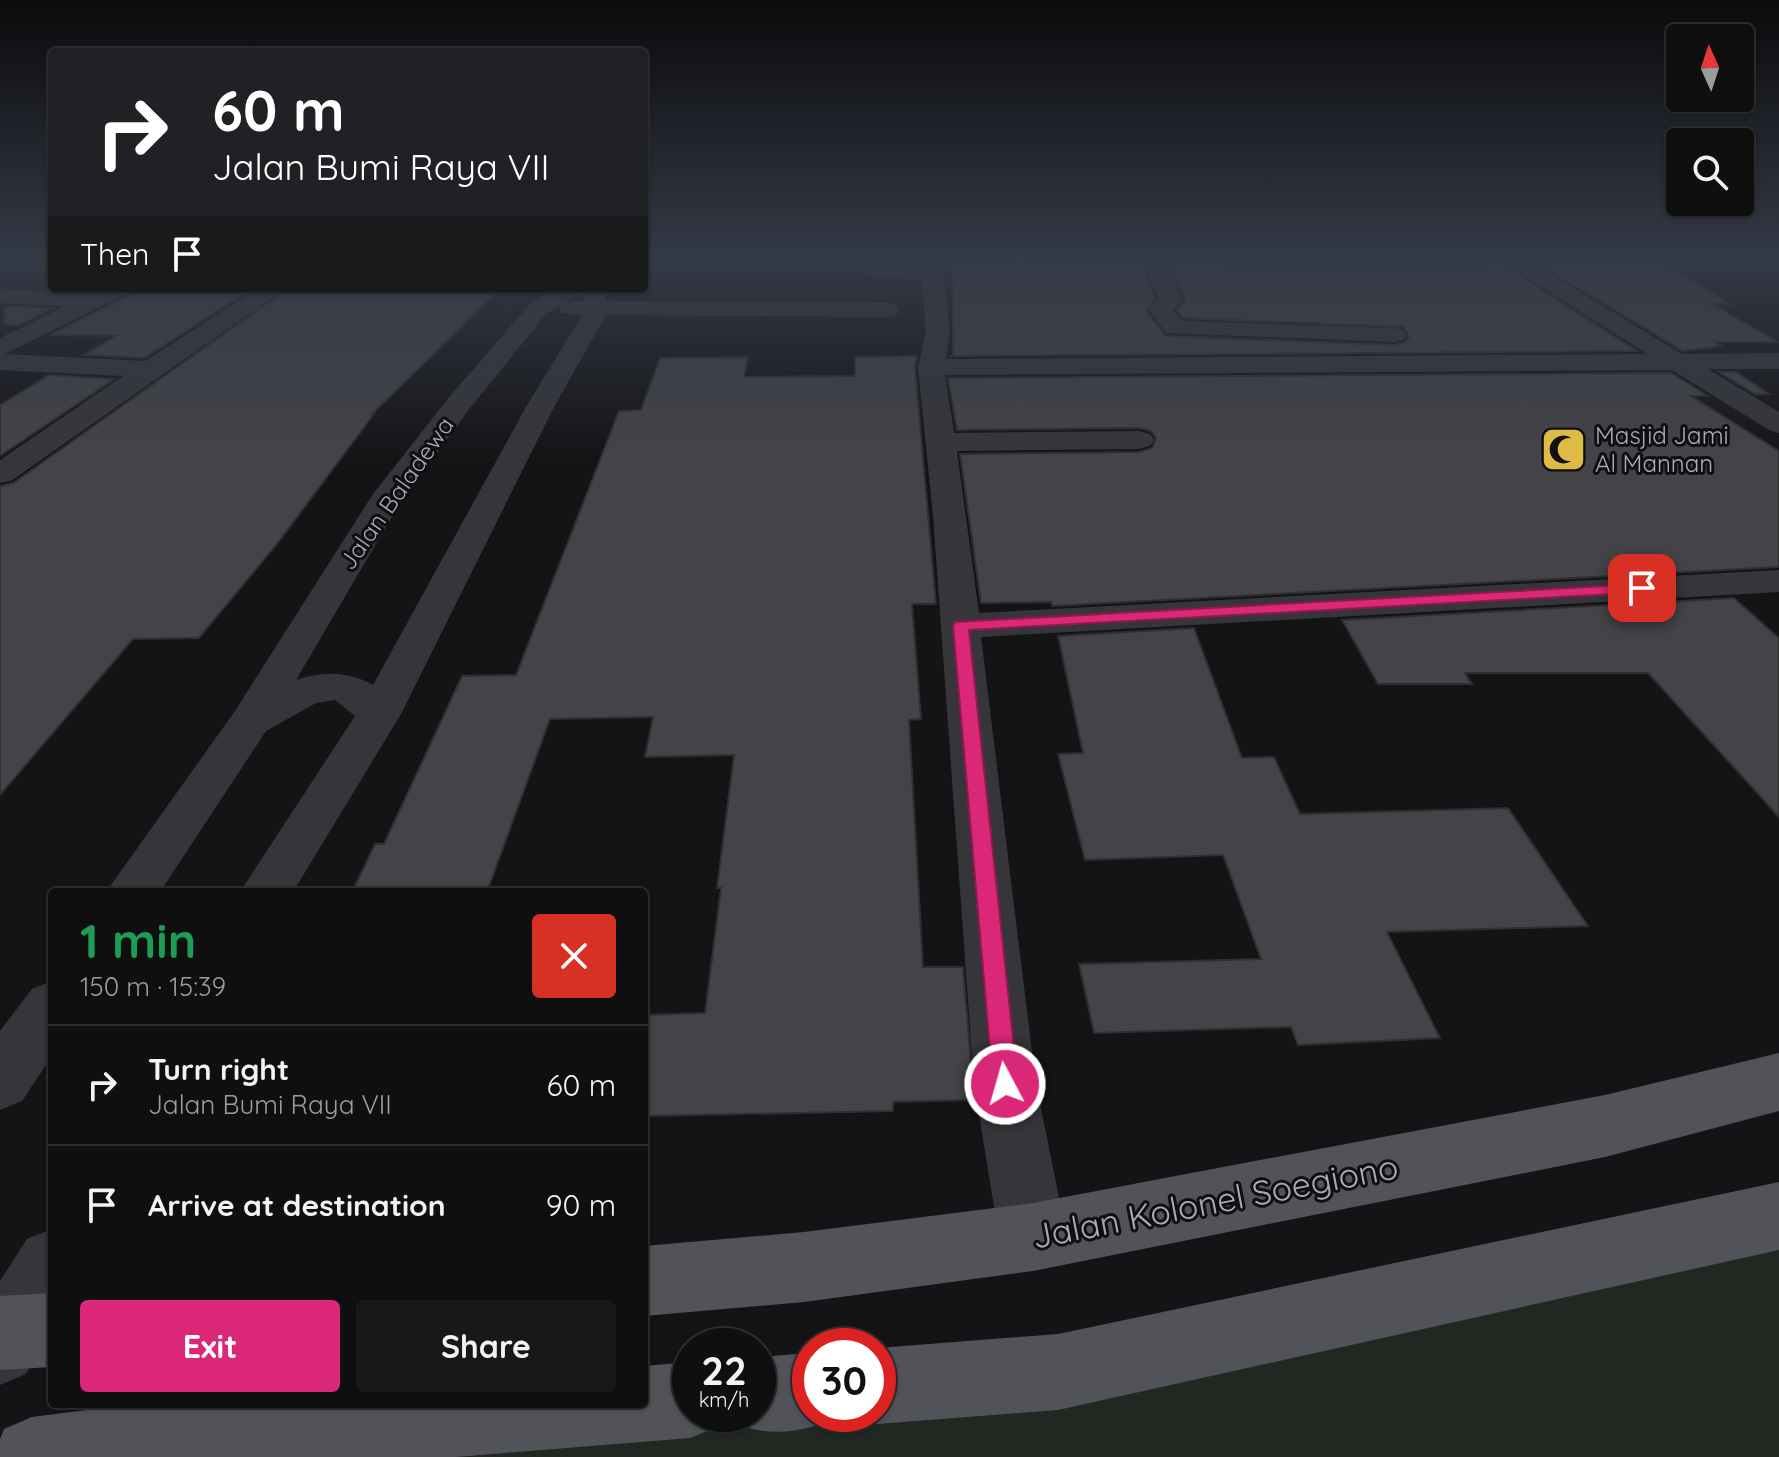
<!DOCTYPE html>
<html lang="en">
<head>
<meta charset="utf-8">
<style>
	body { margin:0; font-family:Quicksand,sans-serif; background:#181819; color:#f1f3f6; height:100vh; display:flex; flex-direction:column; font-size:30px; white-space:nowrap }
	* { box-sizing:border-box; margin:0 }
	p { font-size:26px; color:#9b9c9f }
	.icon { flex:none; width:44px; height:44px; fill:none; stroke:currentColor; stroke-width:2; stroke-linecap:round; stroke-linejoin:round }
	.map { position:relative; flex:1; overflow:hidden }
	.drawer { position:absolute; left:48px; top:888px; width:600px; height:520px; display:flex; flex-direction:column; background:#0f0f10; border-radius:8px; box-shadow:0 2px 6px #0004,0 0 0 2px #2f2f30 }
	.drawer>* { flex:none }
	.guide { position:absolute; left:48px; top:48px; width:600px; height:244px; border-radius:8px; box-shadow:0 2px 6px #0004,0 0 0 2px #2f2f30; background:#202124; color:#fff; overflow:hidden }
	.needle { width:52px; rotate:357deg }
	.fabs { position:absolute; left:1666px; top:24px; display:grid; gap:16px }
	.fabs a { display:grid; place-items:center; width:88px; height:88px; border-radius:8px; background:#0f0f10; box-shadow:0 2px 6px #0004,0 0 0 2px #2f2f30; font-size:40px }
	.speed { position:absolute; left:672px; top:1328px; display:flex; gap:16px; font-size:40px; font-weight:700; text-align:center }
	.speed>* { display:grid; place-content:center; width:104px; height:104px; border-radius:50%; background:#0f0f10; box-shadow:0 2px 6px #0004,0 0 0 2px #2f2f30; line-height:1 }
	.speed small { font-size:20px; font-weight:400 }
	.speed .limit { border:12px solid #d22; background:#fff; color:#111 }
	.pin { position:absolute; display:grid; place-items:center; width:68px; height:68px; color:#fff; margin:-34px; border-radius:16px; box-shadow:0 4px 12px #0006 }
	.me { position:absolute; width:88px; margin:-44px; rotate:354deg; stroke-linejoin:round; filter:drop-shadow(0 0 6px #0008) }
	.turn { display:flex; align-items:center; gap:28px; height:168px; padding:0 32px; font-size:36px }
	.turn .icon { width:104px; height:104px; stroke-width:2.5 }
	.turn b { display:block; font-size:56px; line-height:68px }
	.then { display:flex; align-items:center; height:76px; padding:0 32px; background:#0003; gap:16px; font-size:30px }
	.round { display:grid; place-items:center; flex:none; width:84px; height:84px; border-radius:8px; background:#181819 }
	.summary { display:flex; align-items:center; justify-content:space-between; height:136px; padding:0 32px }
	h1 { font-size:48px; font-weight:700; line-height:60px; color:#1e9e55 }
	.action { display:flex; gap:16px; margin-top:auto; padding:16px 32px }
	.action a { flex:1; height:92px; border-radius:8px; background:#db2777; color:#fff; font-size:32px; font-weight:700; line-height:92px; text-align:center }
	.action a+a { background:#181819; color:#f1f3f6 }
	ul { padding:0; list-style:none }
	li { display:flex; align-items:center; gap:24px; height:120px; padding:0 32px; border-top:2px solid #2f2f30 }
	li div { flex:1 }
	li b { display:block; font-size:30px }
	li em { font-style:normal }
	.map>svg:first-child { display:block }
	.green { fill:#212822 }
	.building { fill:#444448; stroke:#2f2e31; stroke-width:2 }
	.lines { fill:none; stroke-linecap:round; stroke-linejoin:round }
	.minor { fill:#36363a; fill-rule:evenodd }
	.primary { fill:#525359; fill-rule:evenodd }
	.route { fill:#db2777; stroke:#8e194d; stroke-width:2 }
	.labels { text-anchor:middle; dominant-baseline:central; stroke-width:6; stroke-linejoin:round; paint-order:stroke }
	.far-poi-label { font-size:24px; fill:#a8aab4; stroke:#0f0f11; text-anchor:start }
	.far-street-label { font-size:24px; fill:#a8aab4; stroke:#0f0f11 }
	.near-street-label { font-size:34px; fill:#a8aab4; stroke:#0f0f11 }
</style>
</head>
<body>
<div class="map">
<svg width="1779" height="1457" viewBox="0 0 1779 1457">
	<rect width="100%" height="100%" fill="#141416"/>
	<polygon class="green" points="1779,1216 1779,1457 32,1457 123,1444 690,1400 690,1414 878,1414"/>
	<g class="building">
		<polygon points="953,256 1138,256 1155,298 1146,311 1166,336 1394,345 1404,343 1409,337 1404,327 1183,318 1177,310 1186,300 1166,256 1218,256 1226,267 1495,266 1489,262 1498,262 1637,351 949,356 953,356"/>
		<polygon points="1546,256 1649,256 1731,304 1712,304 1778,342 1715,342 1722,346 1683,351 1536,262 1554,262"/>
		<polygon points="133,288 253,288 144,358 84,355 116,336 50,335 128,296"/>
		<polygon points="289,288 501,288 371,415 374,414 277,544 199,638 133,639 0,795 0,486 13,483"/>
		<polygon points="5,306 53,308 18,326 4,324"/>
		<polygon points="917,356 915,367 936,604 912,604 921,719 909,720 923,967 963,967 974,1100 893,1102 893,1111 644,1116 644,1015 705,1013 721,888 717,888 734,755 645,757 653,717 550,719 487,892 352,892 375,844 384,844 462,676 516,675 619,411 641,410 660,358 748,357 744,377 855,376 855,357"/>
		<polygon points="1719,372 1736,372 1769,394 1755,394"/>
		<polygon points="1671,373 1708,396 1691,396 1779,451 1779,567 1052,606 1051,602 981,603 960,454 1139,452 1152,448 1156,438 1151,431 1139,428 957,430 948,378"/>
		<polygon points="49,375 114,379 0,456 0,405"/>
		<polygon points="1734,598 1779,638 1779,817 1648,673 1465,673 1472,684 1378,684 1342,620"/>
		<polygon points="1194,628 1242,758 1274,757 1300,814 1508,808 1588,926 1387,932 1440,1038 1298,1045 1291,1027 1094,1033 1079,964 1261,959 1223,855 1085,860 1058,754 1083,753 1058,636"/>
	</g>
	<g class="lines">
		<g class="minor">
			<polygon points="871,256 892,256 889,265 941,269 944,274 950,332 946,359 1647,354 1494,256 1520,256 1682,354 1779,353 1779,369 1708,369 1779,412 1779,433 1769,430 1672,370 945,375 954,433 1139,431 1150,434 1154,440 1150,446 1139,449 957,451 979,613 1779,570 1779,592 981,637 1036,1084 1067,1237 1057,1261 1033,1271 1009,1261 999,1237 974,1084 933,516 918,367 926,332 922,280 870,276 865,269"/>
			<polygon points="1141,256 1162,256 1183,301 1173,310 1182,321 1394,328 1403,330 1406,335 1403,340 1394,342 1166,333 1148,309 1159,299"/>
			<polygon points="101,288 130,288 127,293 5,354 145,361 259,288 286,288 11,481 0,483 0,460 123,376 0,370 0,338 65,306 0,303 0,289 91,293"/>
			<path d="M554 288H601L607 301 888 303 896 305 900 310 896 315 888 317 606 315 554 407 401 714 293 892H240L355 716 335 700 316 703 266 731 160 892H106L235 711 373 494 450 396 531 303ZM580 290 584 301 564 302 578 293ZM559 305 561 313 582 315 526 407 373 685C348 671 323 671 296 680L400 503 470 408 547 313Z"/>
			<polygon points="52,981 52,1056 22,1101 0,1110 0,1031 32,989"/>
			<polygon points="52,1229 52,1331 26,1374 0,1385 0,1281 27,1239"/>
		</g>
		<g class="primary">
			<polygon points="1779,1053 1779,1111 1605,1157 1033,1271 804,1302 644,1316 644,1246 804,1232 1033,1203 1605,1095"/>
			<polygon points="1779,1182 1779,1250 1058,1410 878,1424 854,1414 878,1414 878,1348 1058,1334"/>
			<polygon points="52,1293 52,1367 0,1370 0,1296"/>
			<path d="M810 1353V1414H839L837 1418C799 1433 769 1438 731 1422L728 1414H758V1357Z"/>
			<polygon points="690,1362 690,1414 722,1414 717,1427 690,1438 456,1457 0,1457 0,1439 4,1429 32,1417 132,1404 644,1404 644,1366"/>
		</g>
	</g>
	<linearGradient id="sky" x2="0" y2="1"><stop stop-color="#0b0b0c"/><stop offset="0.56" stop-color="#343a47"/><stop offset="1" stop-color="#343a47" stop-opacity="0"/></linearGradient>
	<rect width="1779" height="460" fill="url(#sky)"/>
	<polygon class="route" points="1642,584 1648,585 1648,592 969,630 1018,1084 1014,1093 1005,1096 996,1093 993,1084 953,626 955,622"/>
	<defs>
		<symbol id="mosque-square" viewBox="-11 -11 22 22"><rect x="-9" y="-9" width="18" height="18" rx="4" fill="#ddbb45" stroke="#0f0f11"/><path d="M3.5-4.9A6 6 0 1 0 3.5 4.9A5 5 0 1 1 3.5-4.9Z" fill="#111"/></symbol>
	</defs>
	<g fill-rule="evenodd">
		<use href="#mosque-square" x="1538" y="424" width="51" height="51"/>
	</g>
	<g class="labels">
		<g class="far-poi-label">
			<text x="1595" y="435">Masjid Jami<tspan x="1595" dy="28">Al Mannan</tspan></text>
		</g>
		<g class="far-street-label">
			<text transform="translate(396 493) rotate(-55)">Jalan Baladewa</text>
		</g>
		<g class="near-street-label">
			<text transform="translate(1215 1201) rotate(-11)">Jalan Kolonel Soegiono</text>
		</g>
	</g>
</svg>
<div class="fabs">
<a><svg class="needle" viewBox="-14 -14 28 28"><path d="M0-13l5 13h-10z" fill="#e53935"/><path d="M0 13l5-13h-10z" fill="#9b9c9f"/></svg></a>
<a><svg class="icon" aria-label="search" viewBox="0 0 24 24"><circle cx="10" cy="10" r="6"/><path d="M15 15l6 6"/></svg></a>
</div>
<div class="speed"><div>22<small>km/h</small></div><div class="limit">30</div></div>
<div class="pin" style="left:1642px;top:588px;background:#d93025"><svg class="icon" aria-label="arrive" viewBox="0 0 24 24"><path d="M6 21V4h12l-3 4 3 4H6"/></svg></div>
<svg class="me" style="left:1005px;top:1084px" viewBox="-20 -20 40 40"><circle r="17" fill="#db2777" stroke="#fff" stroke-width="3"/><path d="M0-11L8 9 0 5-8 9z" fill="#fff"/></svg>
<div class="guide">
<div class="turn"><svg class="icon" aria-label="right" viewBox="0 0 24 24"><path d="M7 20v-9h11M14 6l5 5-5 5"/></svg><div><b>60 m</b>Jalan Bumi Raya VII</div></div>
<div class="then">Then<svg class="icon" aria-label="arrive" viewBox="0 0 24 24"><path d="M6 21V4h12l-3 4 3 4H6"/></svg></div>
</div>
<section class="drawer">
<div class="summary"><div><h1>1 min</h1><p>150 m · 15:39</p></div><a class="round" style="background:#d93025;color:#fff"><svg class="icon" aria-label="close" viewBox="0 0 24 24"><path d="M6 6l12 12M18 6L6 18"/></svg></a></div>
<ul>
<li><svg class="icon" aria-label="right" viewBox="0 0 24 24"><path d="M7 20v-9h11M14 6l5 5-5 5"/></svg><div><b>Turn right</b><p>Jalan Bumi Raya VII</p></div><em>60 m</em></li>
<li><svg class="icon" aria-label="arrive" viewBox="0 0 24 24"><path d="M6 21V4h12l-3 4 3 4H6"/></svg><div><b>Arrive at destination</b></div><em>90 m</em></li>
</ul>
<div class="action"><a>Exit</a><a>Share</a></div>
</section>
</div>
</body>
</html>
